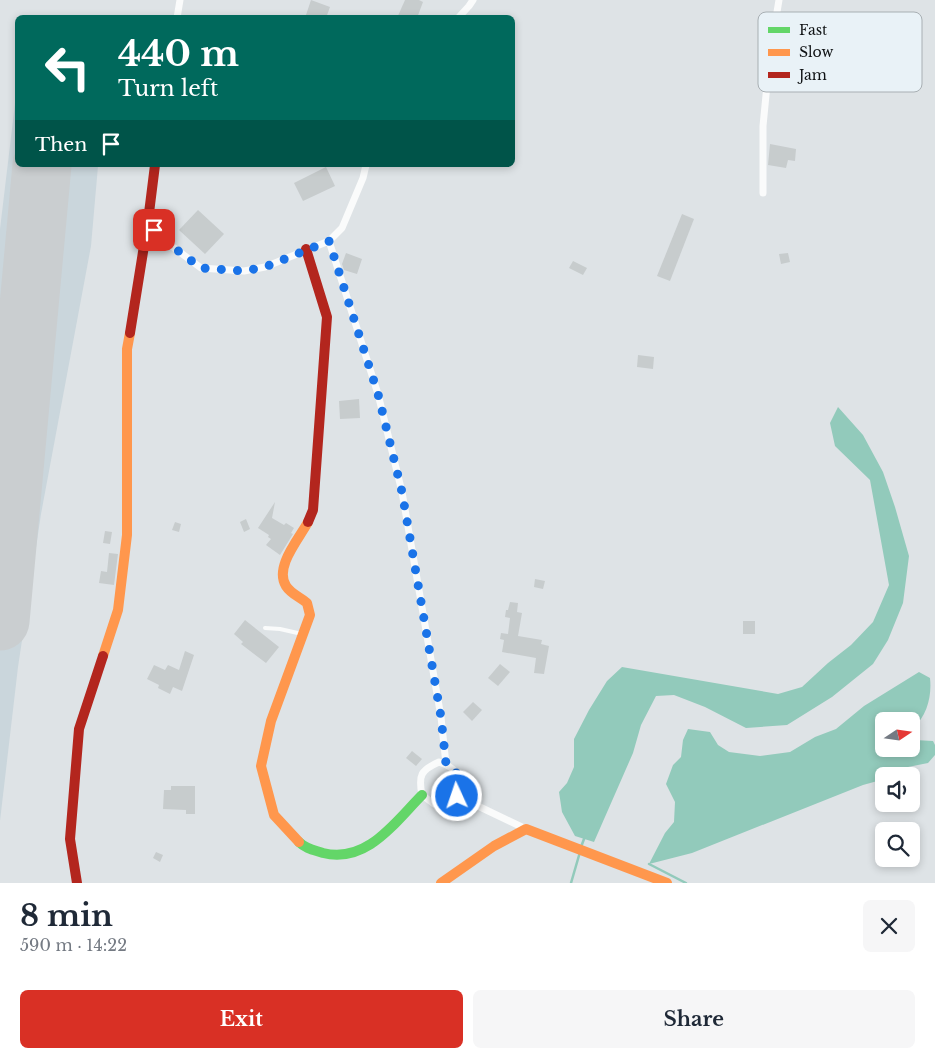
<!DOCTYPE html>
<html lang="en">
<head>
<meta charset="utf-8">
<style>
	body { margin:0; font-family:"Libre Baskerville",serif; background:#f6f6f7; color:#1f2937; height:100vh; display:flex; flex-direction:column; font-size:19px; white-space:nowrap }
	* { box-sizing:border-box; margin:0 }
	p { font-size:16px; color:#747a83 }
	.icon { flex:none; width:28px; height:28px; fill:none; stroke:currentColor; stroke-width:2; stroke-linecap:round; stroke-linejoin:round }
	.map { position:relative; height:883px; overflow:hidden }
	.panel { display:flex; flex-direction:column; background:#fff; flex:1 }
	.panel>* { flex:none }
	.top-card { position:absolute; left:15px; top:15px; width:500px; height:152px; border-radius:8px; box-shadow:0 2px 8px #0003; background:#00695c; color:#fff; overflow:hidden }
	.needle { width:32px; rotate:77deg }
	.tools { position:absolute; left:875px; top:712px; display:grid; gap:10px }
	.tools a { display:grid; place-items:center; width:45px; height:45px; border-radius:8px; background:#fff; box-shadow:0 2px 8px #0003; font-size:25px }
	.pin { position:absolute; display:grid; place-items:center; width:42px; height:42px; color:#fff; margin:-21px; border-radius:10px; box-shadow:0 2px 8px #0006 }
	.me { position:absolute; width:55px; margin:-28px; rotate:357deg; stroke-linejoin:round; filter:drop-shadow(0 0 4px #0008) }
	.turn { display:flex; align-items:center; gap:18px; height:105px; padding:0 20px; font-size:22px }
	.turn .icon { width:65px; height:65px; stroke-width:2.5 }
	.turn b { display:block; font-size:35px; line-height:42px }
	.then { display:flex; align-items:center; height:48px; padding:0 20px; background:#0003; gap:10px; font-size:19px }
	.round { display:grid; place-items:center; flex:none; width:52px; height:52px; border-radius:8px; background:#f6f6f7 }
	.headline { display:flex; align-items:center; justify-content:space-between; height:85px; padding:0 20px }
	h1 { font-size:30px; font-weight:700; line-height:38px }
	.action { display:flex; gap:10px; margin-top:auto; padding:10px 20px }
	.action a { flex:1; height:58px; border-radius:8px; background:#d93025; color:#fff; font-size:20px; font-weight:700; line-height:58px; text-align:center }
	.action a+a { background:#f6f6f7; color:#1f2937 }
	.map>svg:first-child { display:block }
	.built { fill:#cad6dc }
	.water { fill:#92cabb; fill-rule:evenodd }
	.lines { fill:none; stroke-linecap:round; stroke-linejoin:round }
	.stream { stroke:#92cabb; stroke-width:2.5 }
	.runway { stroke:#caced0; stroke-width:59 }
	.building { fill:#c7cccd }
	.lane { stroke:#fafbfb; stroke-width:4 }
	.street { stroke:#fafbfb; stroke-width:7 }
	.fast { stroke:#63d668; stroke-width:10 }
	.slow { stroke:#ff974d; stroke-width:10 }
	.jam { stroke:#b3261e; stroke-width:10 }
	.route { stroke:#1a73e8; stroke-width:9; stroke-dasharray:0 16.2 }
	.key { fill:#e9f2f7; stroke:#a8afb3; stroke-width:1 }
	.key-label { font-size:14px; fill:#0f1214 }
</style>
</head>
<body>
<div class="map">
<svg width="935" height="883" viewBox="0 0 935 883">
	<rect width="100%" height="100%" fill="#dee3e6"/>
	<polygon class="built" points="17,87 18,165 98,166 91,246 41,514 18,667 0,821 0,229"/>
	<g class="water">
		<polygon points="838,407 863,435 883,472 895,507 909,556 903,603 888,640 873,664 832,697 787,725 746,728 705,707 674,695 656,696 641,725 633,753 594,842 575,836 562,812 559,792 567,783 574,767 574,739 589,710 607,681 622,667 778,694 802,687 828,663 851,645 873,622 889,585 870,480 835,446 830,423"/>
		<path d="M919 672 930 678C932 696 927 716 913 728L915 740 933 741 935 745V755L928 763 908 767 888 776H884V778L881 780 863 785 692 853 649 864 665 833 674 822 675 802 666 784 673 765 681 757 683 740 688 729 710 732 718 745 729 752 760 756 790 752 815 737 836 729 864 706ZM884 721H911V749H884Z"/>
	</g>
	<g class="lines">
		<g class="stream">
			<polyline points="581,847 584,839"/>
			<polyline points="649,864 686,883"/>
			<polyline points="571,883 580,852"/>
		</g>
		<polyline class="runway" points="0,621 42,165"/>
	</g>
	<g class="building">
		<polygon points="311,0 330,7 326,18 305,18"/>
		<polygon points="405,0 419,0 423,2 417,18 397,18"/>
		<polygon points="770,144 796,149 795,161 788,160 786,168 768,165"/>
		<polygon points="326,167 335,186 303,201 294,183"/>
		<polygon points="198,210 224,234 205,254 179,230"/>
		<polygon points="682,214 694,219 670,281 657,276"/>
		<polygon points="135,222 141,223 139,232 133,231"/>
		<polygon points="346,253 362,259 357,274 344,270 342,264"/>
		<polygon points="788,253 790,262 781,264 779,254"/>
		<polygon points="573,261 587,268 583,275 569,268"/>
		<polygon points="638,355 654,357 653,369 637,367"/>
		<polygon points="359,399 360,418 340,419 339,401"/>
		<polygon points="275,502 272,518 284,525 286,523 294,528 291,533 293,534 280,555 266,545 271,539 268,537 269,535 258,528"/>
		<polygon points="246,519 250,529 244,532 240,522"/>
		<polygon points="175,522 181,524 179,532 172,530"/>
		<polygon points="105,531 112,532 110,544 103,543"/>
		<polygon points="109,553 118,554 114,585 99,583 101,571 107,572"/>
		<polygon points="535,579 545,581 543,589 534,587"/>
		<polygon points="510,602 518,603 517,612 522,613 518,636 542,640 541,644 549,646 544,674 534,673 536,658 502,652 504,640 500,639 501,633 508,634 510,618 505,617 506,610 508,610"/>
		<polygon points="245,620 279,647 266,663 241,644 243,642 234,634"/>
		<rect x="743" y="621" width="12" height="13"/>
		<polygon points="185,651 194,655 182,691 173,687 170,694 158,688 159,685 147,679 154,665 165,670 168,665 179,670"/>
		<polygon points="500,664 510,672 498,686 488,678"/>
		<polygon points="473,702 482,710 472,721 463,712"/>
		<polygon points="412,751 422,759 416,766 406,758"/>
		<polygon points="171,786 195,786 195,814 186,814 186,810 163,809 164,790 171,790"/>
		<polygon points="156,852 163,855 160,862 153,858"/>
	</g>
	<g class="lines">
		<polyline class="lane" points="265,628 280,629 302,634"/>
		<g class="street">
			<polyline points="177,18 180,0"/>
			<polyline points="458,18 469,6 473,0"/>
			<polyline points="763,193 763,126 770,54 779,0"/>
			<polyline points="148,221 161,238 201,268 244,271 265,267 329,241 342,228 363,178 366,165"/>
			<polyline points="329,241 378,394 402,492 441,717 446,764"/>
			<path d="M439 762C459 769 460 776 457 796L446 803 434 804 422 795C418 775 421 770 439 762Z"/>
			<polyline points="457,796 526,829"/>
		</g>
		<path class="fast" d="M299 842C306 849 314 850 323 853 367 864 395 822 422 795"/>
		<g class="slow">
			<polyline points="103,656 118,610 127,535 127,349 130,333"/>
			<path d="M299 842 274 815 261 766 271 721 310 615 307 603C300 597 291 594 286 586 274 567 299 539 308 522"/>
			<polyline points="441,883 494,846 526,829 667,883"/>
		</g>
		<g class="jam">
			<polyline points="306,249 327,317 313,510 308,522"/>
			<polyline points="130,333 148,221 155,165"/>
			<polyline points="77,883 70,839 79,729 103,656"/>
		</g>
	</g>
	<g class="lines">
		<path class="route" d="M154 230 161 238 201 268 244 271 265 267 329 241 378 394 402 492 441 717 446 764C461 772 459 781 457 796"/>
	</g>
	<rect x="758" y="12" width="164" height="80" rx="8" class="key"/>
	<rect x="768" y="27" width="22" height="6" fill="#63d668"/>
	<rect x="768" y="49" width="22" height="7" fill="#ff974d"/>
	<rect x="768" y="72" width="22" height="6" fill="#b3261e"/>
	<g class="key-label">
		<text x="799" y="35">Fast</text>
		<text x="799" y="57">Slow</text>
		<text x="799" y="80">Jam</text>
	</g>
</svg>
<div class="tools">
<a><svg class="needle" viewBox="-14 -14 28 28"><path d="M0-13l5 13h-10z" fill="#e53935"/><path d="M0 13l5-13h-10z" fill="#747a83"/></svg></a>
<a><svg class="icon" aria-label="sound" viewBox="0 0 24 24"><path d="M4 9h4l5-4v14l-5-4H4zM17 9q2 3 0 6"/></svg></a>
<a><svg class="icon" aria-label="search" viewBox="0 0 24 24"><circle cx="10" cy="10" r="6"/><path d="M15 15l6 6"/></svg></a>
</div>
<div class="pin" style="left:154px;top:230px;background:#d93025"><svg class="icon" aria-label="arrive" viewBox="0 0 24 24"><path d="M6 21V4h12l-3 4 3 4H6"/></svg></div>
<svg class="me" style="left:457px;top:796px" viewBox="-20 -20 40 40"><circle r="17" fill="#1a73e8" stroke="#fff" stroke-width="3"/><path d="M0-11L8 9 0 5-8 9z" fill="#fff"/></svg>
<div class="top-card">
<div class="turn"><svg class="icon" aria-label="left" viewBox="0 0 24 24"><path d="M17 20v-9H6M10 6l-5 5 5 5"/></svg><div><b>440 m</b>Turn left</div></div>
<div class="then">Then<svg class="icon" aria-label="arrive" viewBox="0 0 24 24"><path d="M6 21V4h12l-3 4 3 4H6"/></svg></div>
</div>
</div>
<section class="panel">
<div class="headline"><div><h1>8 min</h1><p>590 m · 14:22</p></div><a class="round"><svg class="icon" aria-label="close" viewBox="0 0 24 24"><path d="M6 6l12 12M18 6L6 18"/></svg></a></div>
<div class="action"><a>Exit</a><a>Share</a></div>
</section>
</body>
</html>
